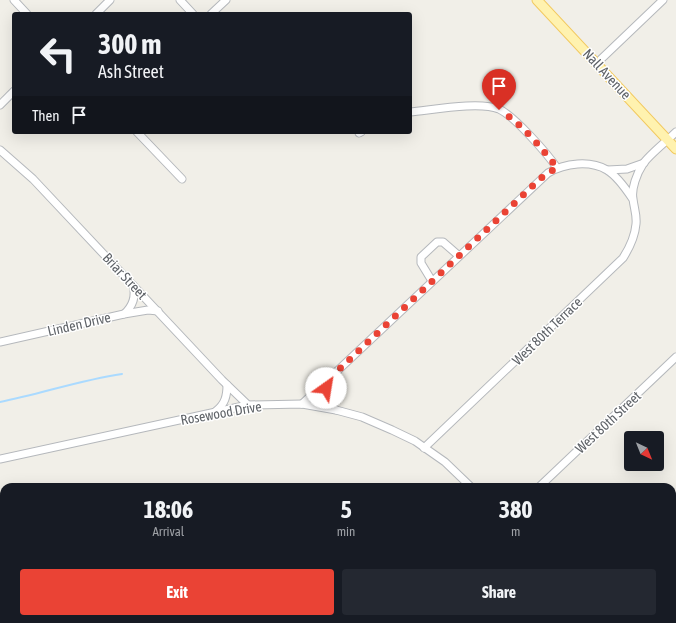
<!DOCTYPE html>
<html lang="en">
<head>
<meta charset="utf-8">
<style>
	body { margin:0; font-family:"Asap Condensed",sans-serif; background:#242831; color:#f1f3f6; height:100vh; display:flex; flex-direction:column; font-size:15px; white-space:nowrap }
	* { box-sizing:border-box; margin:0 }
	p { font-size:13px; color:#9ea1a6 }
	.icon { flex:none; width:22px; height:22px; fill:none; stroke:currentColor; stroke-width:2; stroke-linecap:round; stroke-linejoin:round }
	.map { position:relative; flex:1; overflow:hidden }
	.panel { position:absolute; left:0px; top:483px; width:676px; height:140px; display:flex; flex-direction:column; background:#171b24; border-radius:12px 12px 0 0; box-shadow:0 4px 16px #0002 }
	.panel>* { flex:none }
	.guide { position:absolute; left:12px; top:12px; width:400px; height:122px; border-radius:4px; box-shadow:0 4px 16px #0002; background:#171b24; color:#f1f3f6; overflow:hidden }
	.needle { width:26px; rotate:137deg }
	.fabs { position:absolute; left:624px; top:431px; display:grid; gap:8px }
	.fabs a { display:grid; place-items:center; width:40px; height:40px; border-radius:4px; background:#171b24; box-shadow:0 4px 16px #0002; font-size:20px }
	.pin { position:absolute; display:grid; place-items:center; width:34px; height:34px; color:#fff; margin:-41px -17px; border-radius:50% 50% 50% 0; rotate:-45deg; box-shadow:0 0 4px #0007 }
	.pin .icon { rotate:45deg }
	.me { position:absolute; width:44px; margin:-22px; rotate:32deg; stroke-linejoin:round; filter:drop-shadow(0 0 3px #0008) }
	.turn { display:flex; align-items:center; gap:14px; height:84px; padding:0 20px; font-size:18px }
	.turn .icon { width:52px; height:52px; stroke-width:2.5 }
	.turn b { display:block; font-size:28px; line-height:34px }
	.then { display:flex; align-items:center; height:38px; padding:0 20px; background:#0003; gap:8px; font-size:15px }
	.eta { display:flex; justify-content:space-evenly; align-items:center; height:68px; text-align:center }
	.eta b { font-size:24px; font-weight:700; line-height:28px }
	.cta { display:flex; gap:8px; margin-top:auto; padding:8px 20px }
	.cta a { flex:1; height:46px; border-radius:4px; background:#ea4335; color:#fff; font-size:16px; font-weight:700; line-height:46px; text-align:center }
	.cta a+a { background:#242831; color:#f1f3f6 }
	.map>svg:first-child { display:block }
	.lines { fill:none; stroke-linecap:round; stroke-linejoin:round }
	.stream { stroke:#aadaff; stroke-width:2 }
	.minor-casing { stroke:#b5b8bc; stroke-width:9 }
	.major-casing { stroke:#f2c960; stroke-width:11 }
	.minor { stroke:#fff; stroke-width:7 }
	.major { stroke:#fff2af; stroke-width:9 }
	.route { stroke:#ea4335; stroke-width:7; stroke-dasharray:0 12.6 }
	.labels { text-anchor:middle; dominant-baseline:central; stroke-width:3; stroke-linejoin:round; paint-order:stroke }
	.street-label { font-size:14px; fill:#5f6368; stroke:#fff }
</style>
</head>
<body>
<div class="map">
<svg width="676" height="623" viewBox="0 0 676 623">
	<rect width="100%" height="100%" fill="#f1efe8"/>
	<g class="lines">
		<path class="stream" d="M0 402C41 394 80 380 122 374"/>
		<defs>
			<g id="minor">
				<polyline points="14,0 27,14"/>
				<polyline points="180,0 193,14"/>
				<polyline points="96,14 110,0"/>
				<polyline points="211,14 226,0"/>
				<polyline points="597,63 663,0"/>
				<polyline points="0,105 14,91"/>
				<path d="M410 112C432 110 479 101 499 109 514 116 547 153 557 168"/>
				<polyline points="137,132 182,179"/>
				<polyline points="359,133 361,132"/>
				<polyline points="0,150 33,179 222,380 248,405"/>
				<polyline points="608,170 627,169 644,163"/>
				<polyline points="432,281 421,263 421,257 437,242 443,242 459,256"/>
				<path d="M124 314C133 306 136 296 133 285"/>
				<polyline points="0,342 124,314 148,310 158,311"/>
				<path d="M329 380C324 391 327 402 336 410"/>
				<path d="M302 404 548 173C565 163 590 160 607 170 617 176 626 189 632 198"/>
				<path d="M216 411C225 404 227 396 227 385"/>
				<path d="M424 448 623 258C630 247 635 236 636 224 637 215 634 208 633 199 631 189 637 173 643 164 649 155 667 141 676 132"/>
				<polyline points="0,459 248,405 302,404 336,410 362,417 392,430 415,441 445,462 471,487"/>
				<polyline points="539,487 676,357"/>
				<polyline points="672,510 676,506"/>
				<polyline points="0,570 4,569"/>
				<polyline points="446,619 450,623"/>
				<polyline points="596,619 600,623"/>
				<polyline points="263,623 281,621 293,623"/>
			</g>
			<polyline id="major" points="537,0 676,149"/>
		</defs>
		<use href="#minor" class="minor-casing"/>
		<use href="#major" class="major-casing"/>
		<use href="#minor" class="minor"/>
		<use href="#major" class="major"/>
	</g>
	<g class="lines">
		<path class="route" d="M326 388 330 378 540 179 548 173 557 168C543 149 519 121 499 110"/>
	</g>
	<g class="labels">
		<g class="street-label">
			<text transform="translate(607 74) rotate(47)">Nall Avenue</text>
			<text transform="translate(125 276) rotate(47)">Briar Street</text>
			<text transform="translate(79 324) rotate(-13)">Linden Drive</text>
			<text transform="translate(547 331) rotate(-44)">West 80th Terrace</text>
			<text transform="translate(221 413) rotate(-10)">Rosewood Drive</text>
			<text transform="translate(608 422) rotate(-43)">West 80th Street</text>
		</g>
	</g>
</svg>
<div class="fabs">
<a><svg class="needle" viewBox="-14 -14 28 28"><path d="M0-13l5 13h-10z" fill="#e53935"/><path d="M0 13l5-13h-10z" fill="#9ea1a6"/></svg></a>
</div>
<div class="pin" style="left:499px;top:110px;background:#d93025"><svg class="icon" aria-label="arrive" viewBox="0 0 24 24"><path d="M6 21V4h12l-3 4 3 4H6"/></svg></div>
<svg class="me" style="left:326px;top:388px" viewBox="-20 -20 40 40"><circle r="19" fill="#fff"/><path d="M0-13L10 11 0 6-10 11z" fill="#ea4335"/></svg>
<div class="guide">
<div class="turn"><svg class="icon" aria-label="left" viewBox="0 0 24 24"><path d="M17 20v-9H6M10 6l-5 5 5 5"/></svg><div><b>300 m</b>Ash Street</div></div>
<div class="then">Then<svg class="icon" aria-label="arrive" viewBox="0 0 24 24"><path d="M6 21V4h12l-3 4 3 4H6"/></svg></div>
</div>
<section class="panel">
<div class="eta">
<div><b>18:06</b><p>Arrival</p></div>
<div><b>5</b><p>min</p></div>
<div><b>380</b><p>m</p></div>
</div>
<div class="cta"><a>Exit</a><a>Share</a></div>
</section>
</div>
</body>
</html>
